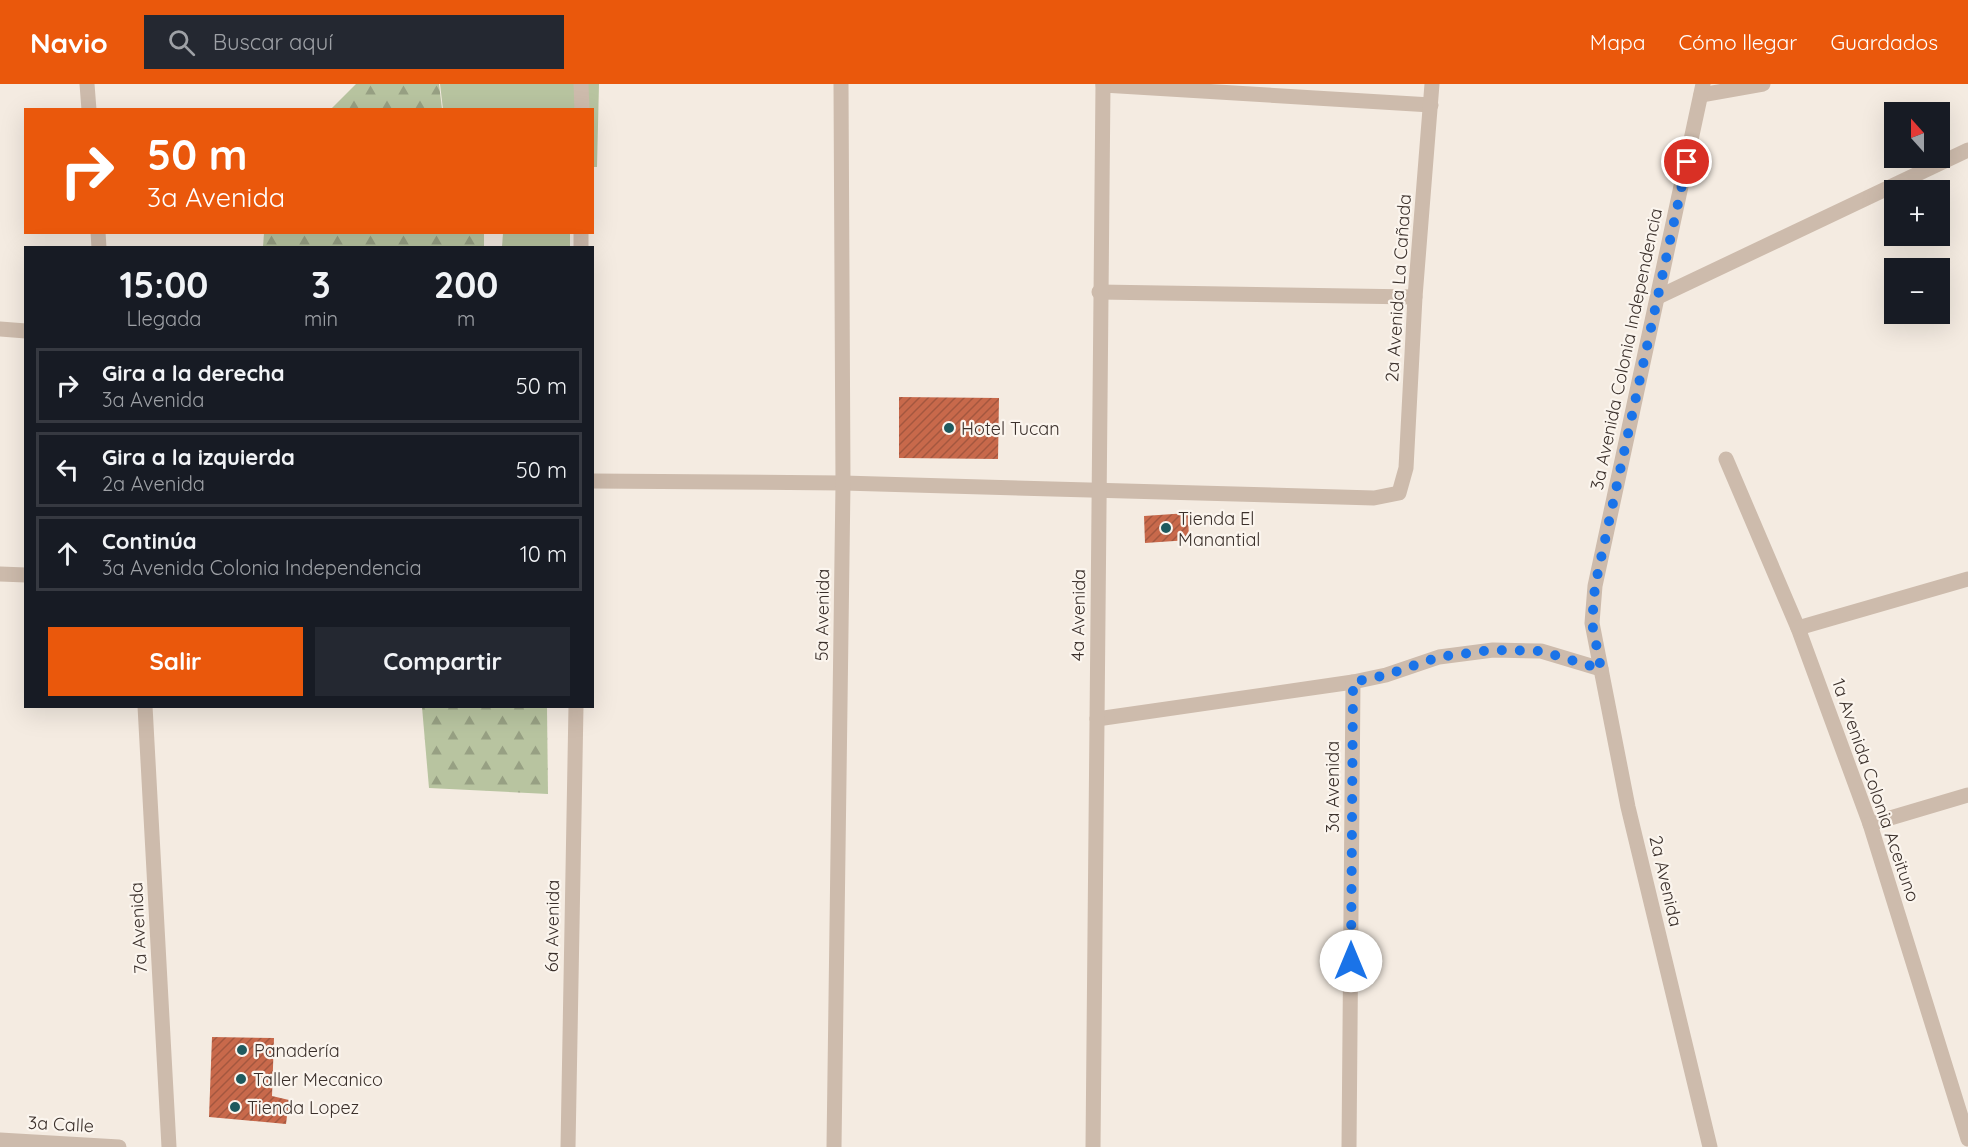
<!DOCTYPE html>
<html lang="es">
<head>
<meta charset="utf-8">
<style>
	body { margin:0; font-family:Quicksand,sans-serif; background:#242831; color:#f1f3f6; height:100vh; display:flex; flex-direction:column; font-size:22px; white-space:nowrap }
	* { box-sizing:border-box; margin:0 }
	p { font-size:20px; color:#9ea1a6 }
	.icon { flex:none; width:33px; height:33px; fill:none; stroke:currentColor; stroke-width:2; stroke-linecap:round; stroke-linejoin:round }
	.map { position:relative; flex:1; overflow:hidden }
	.details { position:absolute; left:24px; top:162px; width:570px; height:462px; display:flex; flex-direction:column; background:#171b24; border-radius:0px; box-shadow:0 6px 24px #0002 }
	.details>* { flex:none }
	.hud { position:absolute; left:24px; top:24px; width:570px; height:126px; border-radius:0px; box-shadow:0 6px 24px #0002; background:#ea580c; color:#fff; overflow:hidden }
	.needle { width:39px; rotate:339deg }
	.fabs { position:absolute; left:1884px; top:18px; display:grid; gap:12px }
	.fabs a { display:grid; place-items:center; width:66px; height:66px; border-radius:0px; background:#171b24; box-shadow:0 6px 24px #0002; font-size:30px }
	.pin { position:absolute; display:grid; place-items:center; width:51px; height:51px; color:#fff; margin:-26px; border:3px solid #fff; border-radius:50%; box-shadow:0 2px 6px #0007 }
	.me { position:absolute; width:66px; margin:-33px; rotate:0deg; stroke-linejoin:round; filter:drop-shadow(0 0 4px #0008) }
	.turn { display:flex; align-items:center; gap:21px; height:126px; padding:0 24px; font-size:27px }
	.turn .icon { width:78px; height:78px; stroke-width:2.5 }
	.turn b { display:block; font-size:42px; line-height:51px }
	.eta { display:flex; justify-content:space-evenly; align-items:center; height:102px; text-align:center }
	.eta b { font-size:36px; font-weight:800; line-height:42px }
	.action { display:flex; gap:12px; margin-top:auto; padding:12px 24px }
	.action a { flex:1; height:69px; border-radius:0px; background:#ea580c; color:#fff; font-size:24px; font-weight:800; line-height:69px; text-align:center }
	.action a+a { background:#242831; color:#f1f3f6 }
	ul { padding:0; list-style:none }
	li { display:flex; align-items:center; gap:18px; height:75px; margin:0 12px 9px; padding:0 12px; border:3px solid #363941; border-radius:0px }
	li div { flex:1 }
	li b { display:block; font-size:22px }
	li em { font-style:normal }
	header { display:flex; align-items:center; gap:36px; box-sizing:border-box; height:84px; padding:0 30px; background:#ea580c; color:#fff }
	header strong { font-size:28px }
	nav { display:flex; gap:33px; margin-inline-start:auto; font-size:21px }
	.search { width:420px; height:54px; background:#242831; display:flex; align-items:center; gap:15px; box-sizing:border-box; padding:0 21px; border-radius:0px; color:#9ea1a6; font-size:22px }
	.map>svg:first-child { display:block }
	.forest { fill:url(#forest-firs) }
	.garden { fill:#b8c4a0 }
	.building { fill:url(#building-hatch) }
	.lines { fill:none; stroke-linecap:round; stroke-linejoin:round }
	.service { stroke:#cdbbac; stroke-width:15 }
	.minor { stroke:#cdbbac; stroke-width:15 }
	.tertiary { stroke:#cdbbac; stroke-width:15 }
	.route { stroke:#1a73e8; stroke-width:10; stroke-dasharray:0 18 }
	.poi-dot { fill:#1f5a5e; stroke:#fbf5ee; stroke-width:2 }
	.labels { text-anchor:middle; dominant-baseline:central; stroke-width:4.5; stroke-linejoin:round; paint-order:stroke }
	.street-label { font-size:18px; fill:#3b302b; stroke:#fbf5ee }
	.poi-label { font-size:18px; fill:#3b302b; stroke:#fbf5ee; text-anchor:start }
</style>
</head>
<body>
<header>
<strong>Navio</strong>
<div class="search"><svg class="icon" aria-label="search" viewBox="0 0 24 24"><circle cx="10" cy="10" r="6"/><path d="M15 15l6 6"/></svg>Buscar aquí</div>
<nav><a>Mapa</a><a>Cómo llegar</a><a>Guardados</a></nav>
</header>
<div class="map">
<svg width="1968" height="1063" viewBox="0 0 1968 1063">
	<defs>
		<pattern id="forest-firs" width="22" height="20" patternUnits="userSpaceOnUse" patternTransform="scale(1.5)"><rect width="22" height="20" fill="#b8c4a0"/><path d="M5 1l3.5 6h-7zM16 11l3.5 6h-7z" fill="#97a083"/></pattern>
		<pattern id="building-hatch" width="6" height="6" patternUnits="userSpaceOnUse" patternTransform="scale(1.5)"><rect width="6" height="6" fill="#c8694b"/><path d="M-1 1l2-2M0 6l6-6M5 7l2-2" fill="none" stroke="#a4573f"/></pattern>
	</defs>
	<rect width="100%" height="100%" fill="#f4ebe1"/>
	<g class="forest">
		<polygon points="356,0 439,0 442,25 331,25"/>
		<polygon points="264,149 484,149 484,163 263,163"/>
		<polygon points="422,623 547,623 548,710 429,704"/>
	</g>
	<g class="garden">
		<polygon points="440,0 599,0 597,83 593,83 592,26 443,25"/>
		<polygon points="503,149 570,149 570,163 502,163"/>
	</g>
	<g class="building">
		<polygon points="899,313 999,314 998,375 899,374"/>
		<polygon points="1188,429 1189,456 1145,459 1144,432"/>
		<polygon points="212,953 274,954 272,1012 289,1016 286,1040 209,1033"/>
	</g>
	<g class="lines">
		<polyline class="service" points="1701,11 1763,0"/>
		<g class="minor">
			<polyline points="581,0 582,26"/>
			<polyline points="1703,0 1595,502 1592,539 1628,723 1710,1063"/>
			<polyline points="1103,1 1431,21"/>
			<polyline points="581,164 581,148"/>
			<polyline points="1099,208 1415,213"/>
			<polyline points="1658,213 1968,66"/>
			<polyline points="0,245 26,247"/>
			<polyline points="1726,375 1798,544 1870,740 1968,1055"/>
			<polyline points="592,397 843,399 1374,414 1399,409 1406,384 1415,213 1432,0"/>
			<polyline points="0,490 26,491"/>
			<polyline points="1798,544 1968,495"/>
			<polyline points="1097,635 1353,598 1386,591 1439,573 1493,566 1541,567 1601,585"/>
			<polyline points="1870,740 1968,711"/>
			<polyline points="0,1056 119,1063"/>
			<polyline points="568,1063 576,622"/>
			<polyline points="834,1063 843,399 841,0"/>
			<polyline points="1093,1063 1103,0"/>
			<polyline points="1349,1063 1353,598"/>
		</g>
		<g class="tertiary">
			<polyline points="87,0 89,26"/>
			<polyline points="98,148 99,164"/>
			<polyline points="145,622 169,1063"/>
		</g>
	</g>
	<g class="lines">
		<polyline class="route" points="1351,877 1353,598 1386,591 1439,573 1492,566 1541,567 1601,585 1592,539 1595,502 1687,78"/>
	</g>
	<g class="poi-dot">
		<circle cx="949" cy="344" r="6"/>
		<circle cx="1166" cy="444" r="6"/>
		<circle cx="242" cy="966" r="6"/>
		<circle cx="241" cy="995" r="6"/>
		<circle cx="235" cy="1023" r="6"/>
	</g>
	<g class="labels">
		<g class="street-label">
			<text transform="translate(1398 204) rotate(-86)">2a Avenida La Cañada</text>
			<text transform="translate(1626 265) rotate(-78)">3a Avenida Colonia Independencia</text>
			<text transform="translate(822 531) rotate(-89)">5a Avenida</text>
			<text transform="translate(1078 531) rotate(-89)">4a Avenida</text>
			<text transform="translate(1332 703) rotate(-90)">3a Avenida</text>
			<text transform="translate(1876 706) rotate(71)">1a Avenida Colonia Aceituno</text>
			<text transform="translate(1666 797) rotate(77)">2a Avenida</text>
			<text transform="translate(552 842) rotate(-89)">6a Avenida</text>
			<text transform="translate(138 844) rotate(-93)">7a Avenida</text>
			<text transform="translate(61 1040) rotate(3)">3a Calle</text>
		</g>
		<g class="poi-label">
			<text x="961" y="344">Hotel Tucan</text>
			<text x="1178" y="434">Tienda El<tspan x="1178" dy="21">Manantial</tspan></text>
			<text x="254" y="966">Panadería</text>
			<text x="253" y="995">Taller Mecanico</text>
			<text x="247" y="1023">Tienda Lopez</text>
		</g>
	</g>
</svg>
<div class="fabs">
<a><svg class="needle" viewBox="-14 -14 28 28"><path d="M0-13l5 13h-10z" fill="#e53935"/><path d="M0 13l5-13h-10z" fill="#9ea1a6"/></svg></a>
<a>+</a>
<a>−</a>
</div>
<div class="pin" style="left:1687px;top:78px;background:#d93025"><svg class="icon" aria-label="arrive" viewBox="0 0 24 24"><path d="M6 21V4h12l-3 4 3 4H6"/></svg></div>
<svg class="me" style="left:1351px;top:877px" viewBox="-20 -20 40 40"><circle r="19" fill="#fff"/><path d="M0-13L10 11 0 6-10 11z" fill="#1a73e8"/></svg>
<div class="hud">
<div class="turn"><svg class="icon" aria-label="right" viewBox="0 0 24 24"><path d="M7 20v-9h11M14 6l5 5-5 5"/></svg><div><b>50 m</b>3a Avenida</div></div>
</div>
<section class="details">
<div class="eta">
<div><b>15:00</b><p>Llegada</p></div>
<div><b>3</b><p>min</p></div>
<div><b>200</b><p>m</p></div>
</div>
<ul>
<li><svg class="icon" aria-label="right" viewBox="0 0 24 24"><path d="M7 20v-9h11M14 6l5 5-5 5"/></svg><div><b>Gira a la derecha</b><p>3a Avenida</p></div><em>50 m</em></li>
<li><svg class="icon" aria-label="left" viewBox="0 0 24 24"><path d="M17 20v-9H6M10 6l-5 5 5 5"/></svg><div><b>Gira a la izquierda</b><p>2a Avenida</p></div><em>50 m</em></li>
<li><svg class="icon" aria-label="ahead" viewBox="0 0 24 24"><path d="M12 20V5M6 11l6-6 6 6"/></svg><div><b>Continúa</b><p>3a Avenida Colonia Independencia</p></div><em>10 m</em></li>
</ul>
<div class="action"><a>Salir</a><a>Compartir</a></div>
</section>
</div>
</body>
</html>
